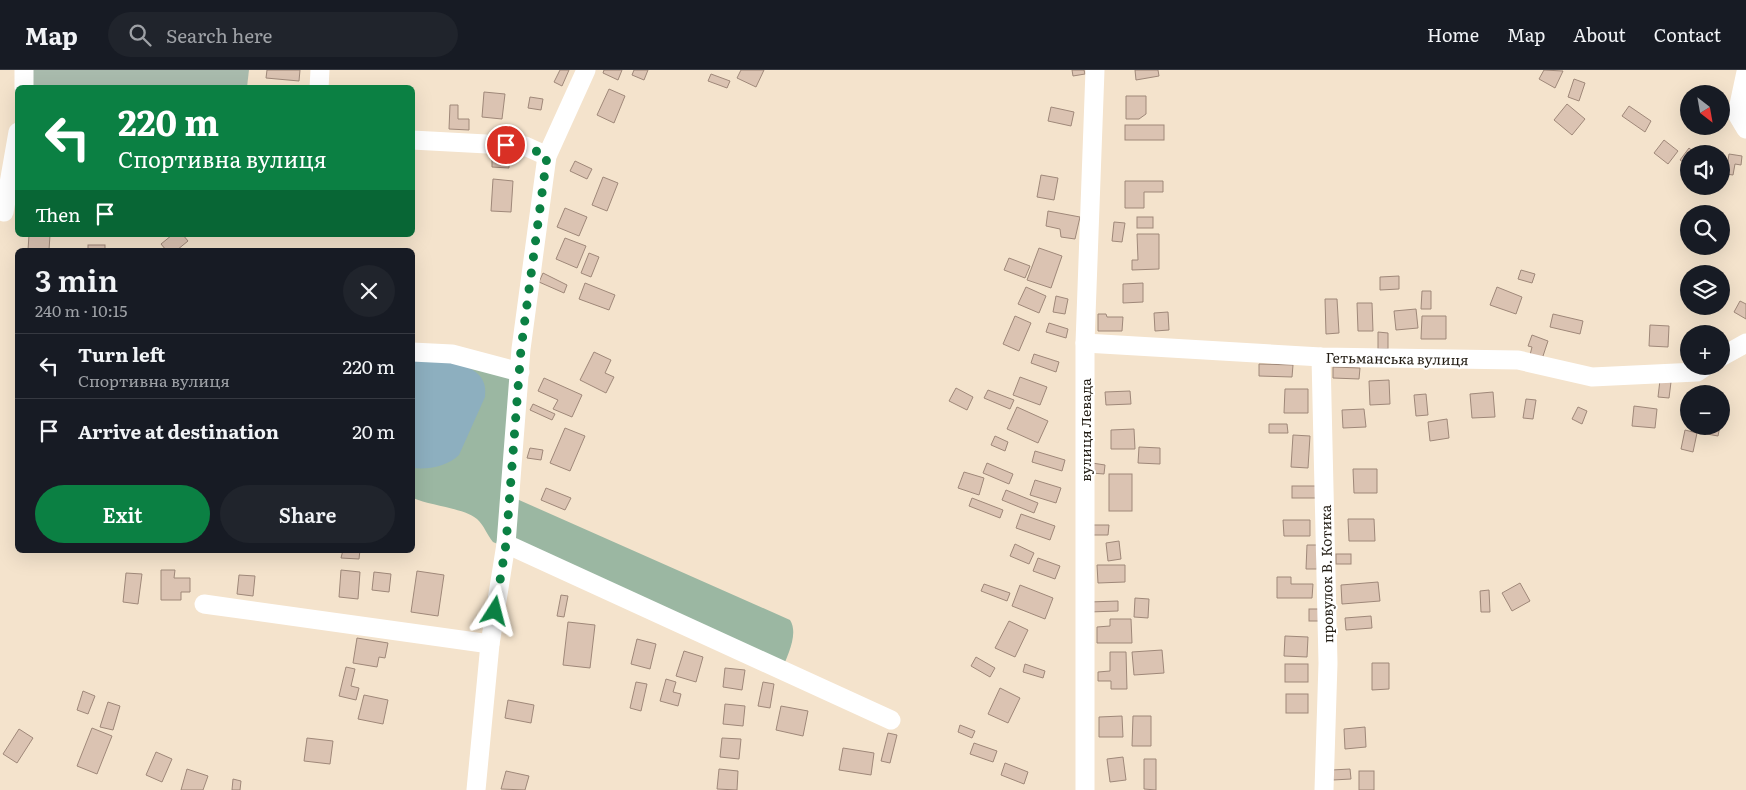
<!DOCTYPE html>
<html lang="en">
<head>
<meta charset="utf-8">
<style>
	body { margin:0; font-family:Literata,serif; background:#20242c; color:#f1f3f6; height:100vh; display:flex; flex-direction:column; font-size:19px; white-space:nowrap }
	* { box-sizing:border-box; margin:0 }
	p { font-size:16px; color:#9ea1a6 }
	.icon { flex:none; width:28px; height:28px; fill:none; stroke:currentColor; stroke-width:2; stroke-linecap:round; stroke-linejoin:round }
	.map { position:relative; flex:1; overflow:hidden }
	.panel { position:absolute; left:15px; top:178px; width:400px; height:305px; display:flex; flex-direction:column; background:#171b24; border-radius:8px; box-shadow:0 5px 20px #0002 }
	.panel>* { flex:none }
	.hud { position:absolute; left:15px; top:15px; width:400px; height:152px; border-radius:8px; box-shadow:0 5px 20px #0002; background:#0b8043; color:#fff; overflow:hidden }
	.needle { width:32px; rotate:149deg }
	.tools { position:absolute; left:1680px; top:15px; display:grid; gap:10px }
	.tools a { display:grid; place-items:center; width:50px; height:50px; border-radius:50%; background:#171b24; box-shadow:0 5px 20px #0002; font-size:25px }
	.pin { position:absolute; display:grid; place-items:center; width:42px; height:42px; color:#fff; margin:-21px; border:2px solid #fff; border-radius:50%; box-shadow:0 1px 5px #0007 }
	.me { position:absolute; width:55px; margin:-28px; rotate:9deg; stroke-linejoin:round; filter:drop-shadow(0 0 4px #0008) }
	.turn { display:flex; align-items:center; gap:18px; height:105px; padding:0 20px; font-size:22px }
	.turn .icon { width:65px; height:65px; stroke-width:2.5 }
	.turn b { display:block; font-size:35px; line-height:42px }
	.then { display:flex; align-items:center; height:48px; padding:0 20px; background:#0003; gap:10px; font-size:19px }
	.round { display:grid; place-items:center; flex:none; width:52px; height:52px; border-radius:26px; background:#20242c }
	.summary { display:flex; align-items:center; justify-content:space-between; height:85px; padding:0 20px }
	h1 { font-size:30px; font-weight:600; line-height:38px }
	.button { display:flex; gap:10px; margin-top:auto; padding:10px 20px }
	.button a { flex:1; height:58px; border-radius:30px; background:#0b8043; color:#fff; font-size:20px; font-weight:600; line-height:58px; text-align:center }
	.button a+a { background:#20242c; color:#f1f3f6 }
	ul { padding:0; list-style:none }
	li { display:flex; align-items:center; gap:15px; height:65px; padding:0 20px; border-top:1px solid #363941 }
	li div { flex:1 }
	li b { display:block; font-size:19px }
	li em { font-style:normal }
	header { display:flex; align-items:center; gap:30px; box-sizing:border-box; height:70px; padding:0 25px; background:#171b24; border-bottom:1px solid #363941 }
	header strong { font-size:24px }
	nav { display:flex; gap:28px; margin-inline-start:auto; font-size:18px }
	.search { width:350px; height:45px; background:#20242c; display:flex; align-items:center; gap:12px; box-sizing:border-box; padding:0 18px; border-radius:28px; color:#9ea1a6; font-size:19px }
	.map>svg:first-child { display:block }
	.green { fill:#a9bbad }
	.forest { fill:#9bb7a2 }
	.water { fill:#8dafbf }
	.building { fill:#dbc3b2; stroke:#9f8879 }
	.lines { fill:none; stroke-linecap:round; stroke-linejoin:round }
	.minor { stroke:#fff; stroke-width:19 }
	.route { stroke:#0b8043; stroke-width:9; stroke-dasharray:0 16.2 }
	.labels { text-anchor:middle; dominant-baseline:central; stroke-width:4; stroke-linejoin:round; paint-order:stroke }
	.street-label { font-size:14px; fill:#221c13; stroke:#fff }
</style>
</head>
<body>
<header>
<strong>Map</strong>
<div class="search"><svg class="icon" aria-label="search" viewBox="0 0 24 24"><circle cx="10" cy="10" r="6"/><path d="M15 15l6 6"/></svg>Search here</div>
<nav><a>Home</a><a>Map</a><a>About</a><a>Contact</a></nav>
</header>
<div class="map">
<svg width="1746" height="720" viewBox="0 0 1746 720">
	<rect width="100%" height="100%" fill="#f4e3cc"/>
	<polygon class="green" points="28,0 249,0 247,17 25,18"/>
	<path class="forest" d="M412 282 520 302 510 426 790 550C799 564 787 586 782 600L493 472C487 465 484 455 477 449 464 438 431 436 413 428Z"/>
	<path class="water" d="M412 288C437 290 491 290 485 327L459 385C448 396 428 400 413 398Z"/>
	<g class="building">
		<polygon points="267,0 300,0 299,11 266,8"/>
		<polygon points="560,0 569,0 562,16 554,12"/>
		<polygon points="604,0 622,0 618,10 603,3"/>
		<polygon points="634,0 648,0 644,10 632,5"/>
		<polygon points="741,0 764,0 756,17 737,8"/>
		<polygon points="1072,0 1084,0 1085,4 1073,6"/>
		<polygon points="1135,0 1158,0 1159,6 1136,10"/>
		<polygon points="1544,0 1563,1 1555,18 1539,9"/>
		<polygon points="711,4 730,11 727,18 708,11"/>
		<polygon points="1574,9 1585,13 1579,31 1568,27"/>
		<polygon points="609,19 625,26 614,53 597,45"/>
		<polygon points="484,22 505,24 502,49 482,47"/>
		<polygon points="1126,26 1146,26 1146,44 1139,49 1126,49"/>
		<polygon points="530,27 543,29 541,40 528,38"/>
		<polygon points="1567,34 1585,49 1572,65 1554,50"/>
		<polygon points="450,35 458,35 458,49 469,49 469,60 449,59"/>
		<polygon points="1629,36 1651,51 1645,62 1622,46"/>
		<polygon points="1051,37 1074,42 1071,56 1048,51"/>
		<polygon points="1721,42 1729,45 1724,56 1721,54"/>
		<rect x="1125" y="55" width="39" height="15"/>
		<polygon points="1664,70 1678,81 1668,94 1654,83"/>
		<polygon points="1689,78 1696,84 1689,84 1689,96 1680,90"/>
		<polygon points="492,80 509,81 509,98 492,97"/>
		<polygon points="1729,84 1742,86 1741,95 1735,94 1733,105 1726,104"/>
		<polygon points="575,91 592,99 587,109 570,101"/>
		<polygon points="1041,105 1058,108 1054,130 1037,127"/>
		<polygon points="603,107 618,113 607,141 592,135"/>
		<polygon points="493,109 513,111 511,142 491,141"/>
		<polygon points="1125,111 1163,111 1163,122 1144,122 1144,138 1125,138"/>
		<polygon points="565,138 587,147 579,166 557,157"/>
		<polygon points="1048,141 1080,147 1075,169 1061,167 1060,159 1046,156"/>
		<rect x="1137" y="147" width="16" height="11"/>
		<polygon points="1114,152 1125,153 1122,172 1112,171"/>
		<polygon points="1137,164 1159,164 1159,199 1132,200 1132,190 1138,190"/>
		<polygon points="29,165 50,165 49,180 28,180"/>
		<polygon points="172,165 183,165 188,171 177,180 166,180 161,174"/>
		<polygon points="565,168 586,176 577,198 556,189"/>
		<rect x="88" y="175" width="17" height="5"/>
		<polygon points="1039,178 1062,186 1051,218 1027,210"/>
		<polygon points="589,183 599,187 591,207 581,203"/>
		<polygon points="1009,188 1030,196 1025,208 1004,200"/>
		<polygon points="1521,200 1535,204 1532,213 1518,209"/>
		<polygon points="543,203 567,215 564,223 539,212"/>
		<polygon points="1399,206 1399,219 1380,220 1380,207"/>
		<polygon points="585,213 615,225 609,240 579,229"/>
		<polygon points="1143,213 1143,232 1123,233 1123,214"/>
		<polygon points="1026,217 1046,226 1039,243 1018,234"/>
		<polygon points="1497,217 1522,227 1516,244 1490,235"/>
		<polygon points="1422,221 1431,221 1431,239 1421,239"/>
		<polygon points="1056,226 1068,229 1065,244 1053,242"/>
		<polygon points="1325,229 1337,229 1339,263 1326,264"/>
		<polygon points="1740,231 1746,234 1746,249 1734,242"/>
		<polygon points="1357,233 1372,233 1373,261 1358,261"/>
		<polygon points="1416,239 1418,258 1396,260 1394,241"/>
		<polygon points="1168,242 1169,260 1155,261 1154,243"/>
		<polygon points="1098,244 1106,244 1107,247 1123,247 1122,261 1098,261"/>
		<polygon points="1553,244 1583,251 1580,264 1550,257"/>
		<polygon points="1015,246 1031,253 1019,281 1003,274"/>
		<polygon points="1422,246 1446,246 1446,269 1421,269"/>
		<polygon points="1049,253 1068,259 1066,268 1046,262"/>
		<polygon points="1650,255 1669,256 1668,277 1649,276"/>
		<polygon points="1378,262 1388,263 1388,279 1378,279"/>
		<polygon points="1532,265 1548,271 1542,289 1530,285 1532,277 1528,276"/>
		<polygon points="594,282 611,290 605,303 614,307 606,323 580,310"/>
		<polygon points="1034,284 1059,292 1056,302 1031,293"/>
		<polygon points="1259,294 1293,295 1292,307 1259,306"/>
		<polygon points="1333,297 1360,298 1359,309 1333,308"/>
		<polygon points="1020,307 1047,317 1040,335 1013,325"/>
		<polygon points="544,308 582,325 572,347 553,339 558,330 538,321"/>
		<polygon points="1389,310 1390,334 1370,335 1369,311"/>
		<polygon points="1660,310 1671,312 1669,328 1658,327"/>
		<polygon points="956,318 973,327 967,340 949,331"/>
		<polygon points="1285,319 1308,319 1308,343 1284,343"/>
		<polygon points="988,320 1014,330 1010,339 984,328"/>
		<polygon points="1130,321 1131,334 1106,335 1105,322"/>
		<polygon points="1493,322 1495,347 1472,348 1470,324"/>
		<polygon points="1426,324 1428,345 1416,346 1414,325"/>
		<polygon points="1526,329 1536,330 1533,349 1523,348"/>
		<polygon points="533,334 555,344 552,350 530,340"/>
		<polygon points="1634,336 1657,339 1655,358 1632,356"/>
		<polygon points="1017,337 1048,351 1038,373 1007,359"/>
		<polygon points="1578,337 1587,341 1582,354 1572,349"/>
		<polygon points="1364,339 1366,357 1343,358 1342,340"/>
		<polygon points="1447,349 1449,368 1430,371 1428,352"/>
		<polygon points="1269,354 1287,354 1288,363 1269,363"/>
		<polygon points="1709,356 1720,356 1718,366 1707,364"/>
		<polygon points="565,358 585,366 570,401 550,393"/>
		<polygon points="1134,359 1135,379 1111,379 1111,360"/>
		<polygon points="1685,360 1697,363 1693,382 1681,379"/>
		<polygon points="1293,365 1310,366 1308,398 1291,397"/>
		<polygon points="995,366 1008,372 1005,381 991,375"/>
		<polygon points="1139,377 1160,378 1160,394 1138,393"/>
		<polygon points="530,378 543,380 541,390 527,388"/>
		<polygon points="1035,381 1065,390 1062,401 1032,392"/>
		<polygon points="987,393 1013,404 1009,414 983,403"/>
		<polygon points="1092,393 1105,395 1104,404 1091,403"/>
		<polygon points="1353,399 1377,399 1377,423 1354,423"/>
		<polygon points="964,402 984,408 979,425 958,418"/>
		<rect x="1109" y="404" width="23" height="37"/>
		<polygon points="1035,410 1061,418 1056,433 1030,425"/>
		<rect x="1292" y="416" width="24" height="12"/>
		<polygon points="546,418 571,428 565,440 541,430"/>
		<polygon points="1006,420 1038,433 1034,443 1002,430"/>
		<polygon points="972,428 1003,440 1000,448 969,436"/>
		<polygon points="1021,444 1055,456 1050,470 1016,458"/>
		<polygon points="1348,449 1374,449 1375,471 1349,471"/>
		<polygon points="1283,450 1310,450 1310,466 1284,466"/>
		<polygon points="1089,455 1109,455 1108,465 1089,465"/>
		<polygon points="1119,471 1121,489 1108,491 1106,473"/>
		<polygon points="1015,474 1034,483 1029,494 1010,486"/>
		<polygon points="1307,475 1317,475 1317,499 1306,499"/>
		<polygon points="343,480 360,480 359,489 341,488"/>
		<rect x="1336" y="484" width="15" height="10"/>
		<polygon points="1038,488 1060,496 1055,509 1033,501"/>
		<polygon points="1097,495 1125,495 1125,512 1098,513"/>
		<polygon points="161,500 175,500 174,508 190,508 190,522 181,522 181,530 161,530"/>
		<polygon points="341,500 360,502 358,529 339,527"/>
		<polygon points="417,501 444,505 438,546 411,542"/>
		<polygon points="374,502 391,504 389,522 372,520"/>
		<polygon points="126,503 142,504 138,534 123,532"/>
		<polygon points="239,505 255,506 253,526 237,524"/>
		<polygon points="1277,507 1291,507 1291,514 1313,514 1312,528 1277,528"/>
		<polygon points="1378,512 1380,531 1342,534 1341,515"/>
		<polygon points="1520,513 1530,531 1512,541 1502,523"/>
		<polygon points="984,514 1010,523 1007,531 981,521"/>
		<polygon points="1020,515 1053,528 1045,549 1012,536"/>
		<polygon points="1489,520 1490,542 1481,542 1480,521"/>
		<polygon points="561,525 568,526 564,547 557,546"/>
		<polygon points="1135,528 1149,529 1148,548 1134,547"/>
		<polygon points="1118,531 1118,541 1089,542 1089,532"/>
		<rect x="1309" y="539" width="12" height="12"/>
		<polygon points="1371,546 1372,558 1346,560 1345,548"/>
		<polygon points="1110,549 1131,549 1132,573 1097,573 1097,557 1110,556"/>
		<polygon points="1009,551 1028,560 1015,587 995,578"/>
		<polygon points="568,552 595,555 590,598 563,595"/>
		<polygon points="1285,566 1308,567 1307,587 1284,586"/>
		<polygon points="357,568 388,573 385,588 379,587 377,597 353,593"/>
		<polygon points="637,569 656,574 650,599 631,594"/>
		<polygon points="1162,580 1164,603 1134,605 1132,582"/>
		<polygon points="684,581 703,587 696,612 676,606"/>
		<polygon points="1110,582 1126,582 1127,619 1111,619 1111,611 1098,611 1098,602 1110,601"/>
		<polygon points="976,587 995,598 990,607 971,596"/>
		<polygon points="1372,593 1389,593 1389,619 1372,620"/>
		<polygon points="1025,594 1045,601 1043,608 1023,602"/>
		<rect x="1285" y="594" width="23" height="18"/>
		<polygon points="346,597 355,599 351,616 359,618 356,630 339,626"/>
		<polygon points="725,598 745,600 742,620 723,617"/>
		<polygon points="666,609 676,612 673,622 681,624 678,636 660,631"/>
		<polygon points="636,612 647,614 641,641 630,638"/>
		<polygon points="763,612 774,614 770,638 758,636"/>
		<polygon points="1000,618 1020,628 1008,653 988,644"/>
		<polygon points="83,621 95,626 88,644 77,640"/>
		<rect x="1286" y="624" width="22" height="19"/>
		<polygon points="364,625 388,630 383,654 358,649"/>
		<polygon points="508,630 534,635 531,653 505,648"/>
		<polygon points="108,632 120,636 113,660 100,657"/>
		<polygon points="725,634 745,636 743,656 723,654"/>
		<polygon points="781,636 808,641 803,666 776,660"/>
		<polygon points="1122,646 1123,667 1099,667 1099,647"/>
		<polygon points="1133,646 1151,646 1151,676 1132,676"/>
		<polygon points="960,655 975,661 972,668 958,662"/>
		<polygon points="1365,657 1366,677 1345,679 1344,659"/>
		<polygon points="92,658 112,666 97,704 77,696"/>
		<polygon points="19,659 33,668 17,693 3,684"/>
		<polygon points="888,663 897,665 890,693 881,691"/>
		<polygon points="307,668 333,671 330,694 304,691"/>
		<polygon points="722,668 741,669 739,689 720,687"/>
		<polygon points="974,673 997,681 993,692 970,684"/>
		<polygon points="843,678 874,683 871,705 839,700"/>
		<polygon points="156,682 172,689 162,712 146,705"/>
		<polygon points="1123,687 1126,710 1110,712 1107,689"/>
		<polygon points="1144,689 1156,689 1156,720 1144,719"/>
		<polygon points="1005,693 1028,702 1024,714 1001,705"/>
		<polygon points="187,699 208,706 203,720 181,720"/>
		<polygon points="719,699 738,701 737,720 717,719"/>
		<polygon points="1350,699 1351,709 1333,710 1332,700"/>
		<polygon points="506,701 529,706 525,720 501,719"/>
		<rect x="1359" y="701" width="15" height="19"/>
		<polygon points="233,709 241,711 240,720 232,720"/>
	</g>
	<g class="lines">
		<g class="minor">
			<polyline points="24,0 24,18"/>
			<polyline points="1746,2 1737,44 1746,59"/>
			<polyline points="319,18 320,0"/>
			<polyline points="412,70 525,76 547,86"/>
			<polyline points="0,141 4,142 18,62"/>
			<polyline points="1085,273 1321,287 1518,290 1592,307 1697,302 1706,296"/>
			<polyline points="412,282 452,284 520,302"/>
			<polyline points="1321,287 1328,593 1324,720"/>
			<polyline points="1721,287 1746,273"/>
			<polyline points="506,474 891,650"/>
			<polyline points="204,534 490,574"/>
			<polyline points="476,720 490,574 506,474 521,279 547,86 586,0"/>
			<polyline points="1085,720 1085,273 1095,0"/>
		</g>
	</g>
	<g class="lines">
		<polyline class="route" points="495,541 506,474 521,279 547,86 525,76 506,75"/>
	</g>
	<g class="labels">
		<g class="street-label">
			<text transform="translate(1397 288) rotate(1)">Гетьманська вулиця</text>
			<text transform="translate(1085 360) rotate(-90)">вулиця Левада</text>
			<text transform="translate(1326 504) rotate(-91)">провулок В. Котика</text>
		</g>
	</g>
</svg>
<div class="tools">
<a><svg class="needle" viewBox="-14 -14 28 28"><path d="M0-13l5 13h-10z" fill="#e53935"/><path d="M0 13l5-13h-10z" fill="#9ea1a6"/></svg></a>
<a><svg class="icon" aria-label="sound" viewBox="0 0 24 24"><path d="M4 9h4l5-4v14l-5-4H4zM17 9q2 3 0 6"/></svg></a>
<a><svg class="icon" aria-label="search" viewBox="0 0 24 24"><circle cx="10" cy="10" r="6"/><path d="M15 15l6 6"/></svg></a>
<a><svg class="icon" aria-label="layers" viewBox="0 0 24 24"><path d="M12 4l9 5-9 5-9-5zM3 14l9 5 9-5"/></svg></a>
<a>+</a>
<a>−</a>
</div>
<div class="pin" style="left:506px;top:75px;background:#d93025"><svg class="icon" aria-label="arrive" viewBox="0 0 24 24"><path d="M6 21V4h12l-3 4 3 4H6"/></svg></div>
<svg class="me" style="left:495px;top:541px" viewBox="-20 -20 40 40"><path d="M0-17L14 15 0 8-14 15z" fill="#0b8043" stroke="#fff" stroke-width="4"/></svg>
<div class="hud">
<div class="turn"><svg class="icon" aria-label="left" viewBox="0 0 24 24"><path d="M17 20v-9H6M10 6l-5 5 5 5"/></svg><div><b>220 m</b>Спортивна вулиця</div></div>
<div class="then">Then<svg class="icon" aria-label="arrive" viewBox="0 0 24 24"><path d="M6 21V4h12l-3 4 3 4H6"/></svg></div>
</div>
<section class="panel">
<div class="summary"><div><h1>3 min</h1><p>240 m · 10:15</p></div><a class="round"><svg class="icon" aria-label="close" viewBox="0 0 24 24"><path d="M6 6l12 12M18 6L6 18"/></svg></a></div>
<ul>
<li><svg class="icon" aria-label="left" viewBox="0 0 24 24"><path d="M17 20v-9H6M10 6l-5 5 5 5"/></svg><div><b>Turn left</b><p>Спортивна вулиця</p></div><em>220 m</em></li>
<li><svg class="icon" aria-label="arrive" viewBox="0 0 24 24"><path d="M6 21V4h12l-3 4 3 4H6"/></svg><div><b>Arrive at destination</b></div><em>20 m</em></li>
</ul>
<div class="button"><a>Exit</a><a>Share</a></div>
</section>
</div>
</body>
</html>
